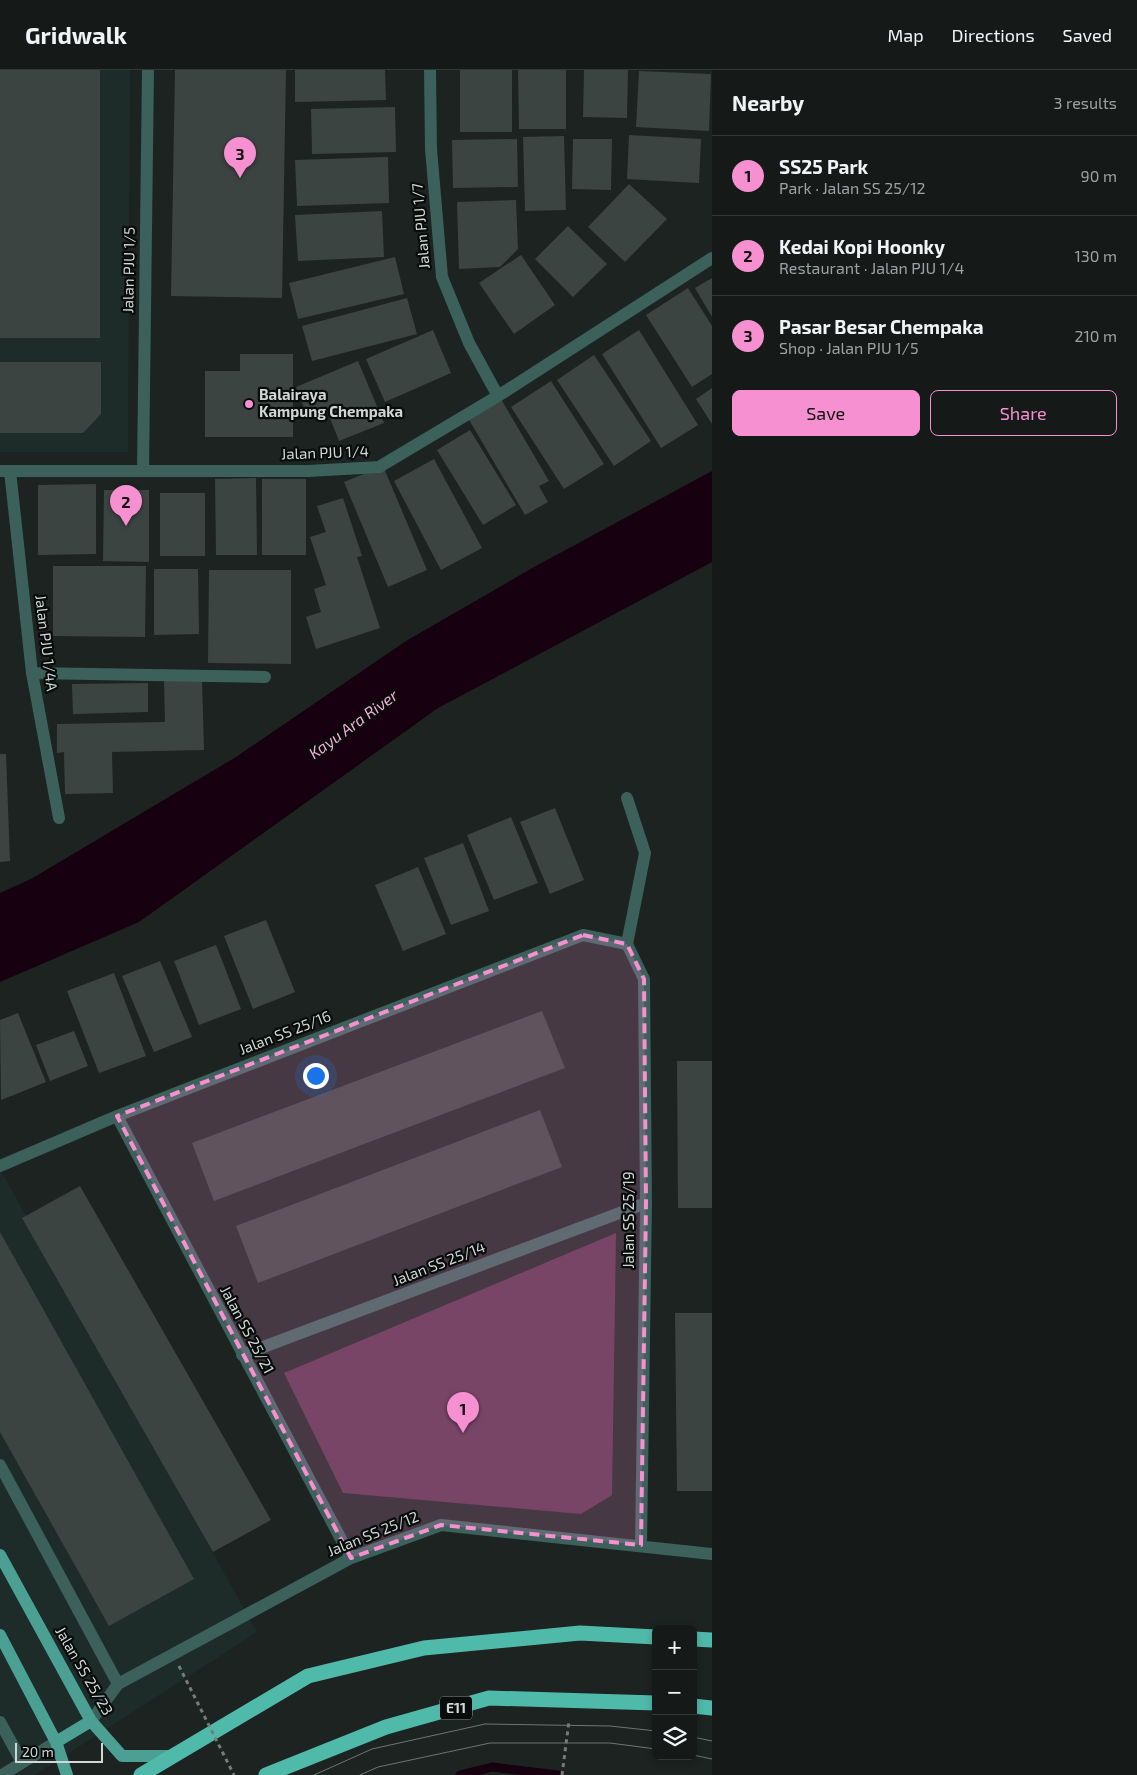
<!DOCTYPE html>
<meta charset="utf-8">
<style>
:root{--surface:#151a19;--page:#222726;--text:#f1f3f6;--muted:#9da1a2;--line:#343838;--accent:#f690d0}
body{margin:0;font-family:"Exo 2",sans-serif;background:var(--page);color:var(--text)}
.controls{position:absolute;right:15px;bottom:15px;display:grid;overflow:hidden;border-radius:8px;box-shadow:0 2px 8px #0003}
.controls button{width:45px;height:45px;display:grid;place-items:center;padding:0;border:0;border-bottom:1px solid var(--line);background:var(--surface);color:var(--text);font:25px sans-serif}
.scale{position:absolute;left:15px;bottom:12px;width:88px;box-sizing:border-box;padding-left:5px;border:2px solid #d2d7d6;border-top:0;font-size:14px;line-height:18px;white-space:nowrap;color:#d2d7d6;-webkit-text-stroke:4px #080c0b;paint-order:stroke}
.you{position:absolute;left:315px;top:1005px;width:18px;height:18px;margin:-12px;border:4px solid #fff;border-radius:50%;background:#1a73e8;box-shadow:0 0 0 8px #1a73e833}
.badge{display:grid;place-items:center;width:32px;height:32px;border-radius:50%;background:var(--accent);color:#111;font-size:16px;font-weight:700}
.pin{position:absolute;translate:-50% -41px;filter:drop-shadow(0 1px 2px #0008)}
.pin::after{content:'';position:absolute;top:26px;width:18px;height:15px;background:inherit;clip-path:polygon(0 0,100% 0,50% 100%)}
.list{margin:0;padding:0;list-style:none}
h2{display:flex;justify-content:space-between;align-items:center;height:65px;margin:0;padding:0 20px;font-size:21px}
h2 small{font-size:16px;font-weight:400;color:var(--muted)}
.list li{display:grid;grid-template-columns:32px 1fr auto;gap:15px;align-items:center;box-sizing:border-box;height:80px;padding:0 20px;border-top:1px solid var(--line)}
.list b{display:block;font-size:19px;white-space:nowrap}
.list p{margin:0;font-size:16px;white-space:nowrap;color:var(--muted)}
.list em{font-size:16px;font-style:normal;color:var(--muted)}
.actions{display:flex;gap:10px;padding:15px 20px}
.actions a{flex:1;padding:11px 0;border:1px solid var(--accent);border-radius:8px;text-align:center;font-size:18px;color:var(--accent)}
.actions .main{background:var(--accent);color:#111}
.icon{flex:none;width:28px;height:28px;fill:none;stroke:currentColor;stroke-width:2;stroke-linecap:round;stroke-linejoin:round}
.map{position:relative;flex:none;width:712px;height:1705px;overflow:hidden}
header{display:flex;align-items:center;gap:30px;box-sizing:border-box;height:70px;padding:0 25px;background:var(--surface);border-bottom:1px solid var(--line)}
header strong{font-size:24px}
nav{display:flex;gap:28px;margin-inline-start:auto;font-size:18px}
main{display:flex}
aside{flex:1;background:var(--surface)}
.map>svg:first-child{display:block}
.built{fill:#1d2c29}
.green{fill:#5a324b}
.water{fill:#17000f}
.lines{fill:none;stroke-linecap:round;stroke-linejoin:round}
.stream{stroke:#17000f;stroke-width:9}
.building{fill:#3c4442}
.path{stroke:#767c7b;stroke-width:3;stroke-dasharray:4 4;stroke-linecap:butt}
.minor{stroke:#3b615a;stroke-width:12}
.major{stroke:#4ba093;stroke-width:12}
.highway{stroke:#50baaa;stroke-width:15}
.tram{stroke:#6f7574;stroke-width:1}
.path-bridge{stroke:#767c7b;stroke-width:3;stroke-dasharray:4 4;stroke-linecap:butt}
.marked{fill:#f690d0;fill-opacity:0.2;stroke:#f690d0;stroke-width:4;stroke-dasharray:10 6;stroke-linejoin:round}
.poi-dot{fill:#f690d0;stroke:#080c0b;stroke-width:2}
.labels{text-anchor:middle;stroke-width:4.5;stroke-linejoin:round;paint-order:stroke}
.shield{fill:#080c0b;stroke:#959a99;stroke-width:1}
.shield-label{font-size:14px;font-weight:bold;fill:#d2d7d6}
.street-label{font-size:15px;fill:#d2d7d6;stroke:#080c0b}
.poi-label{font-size:15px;font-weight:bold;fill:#d2d7d6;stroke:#080c0b;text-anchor:start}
.water-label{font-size:16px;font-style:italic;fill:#f6abd8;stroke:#080c0b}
</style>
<header>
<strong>Gridwalk</strong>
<nav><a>Map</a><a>Directions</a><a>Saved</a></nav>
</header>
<main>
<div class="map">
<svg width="712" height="1705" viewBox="0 0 712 1705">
<rect width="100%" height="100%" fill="#1c2321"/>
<path class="built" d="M0 0H130L128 382H0Z
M0 1099 257 1562 35 1705H0Z"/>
<path class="green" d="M616 1163 612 1425 581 1444 343 1423 284 1303Z"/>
<path class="water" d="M712 401V492L438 638 139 852 0 912V823L31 809 236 687 406 571 534 497Z"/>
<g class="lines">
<path class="stream" d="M460 1705 492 1697 558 1705"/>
</g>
<path class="building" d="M0 0H100V268H0Z
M175 0H286L282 228 171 226Z
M295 0H385L386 30 295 32Z
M460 0H512V62H460Z
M518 0H566V59H519Z
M584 0H628L627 48 583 47Z
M639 1 711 4 709 61 636 57Z
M395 37 396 82 312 84 311 39Z
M629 65 701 69 699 113 627 109Z
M564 66 566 140 525 141 523 67Z
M517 69 518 117 453 118 452 70Z
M573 69H612L611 120 572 119Z
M388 87 389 133 297 136 295 90Z
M629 114 667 149 625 192 588 157Z
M516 130 518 179 500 197 459 199 457 132Z
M382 141 384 187 298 191 295 145Z
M568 156 607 194 573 227 535 189Z
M521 185 555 235 514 264 479 213Z
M395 187 404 224 298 249 289 213Z
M712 208V247L695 218Z
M688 218 712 256V304L692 317 646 245Z
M407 228 417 264 312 291 302 256Z
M433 260 451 303 385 332 366 289Z
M639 260 698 355 661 378 602 284Z
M240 284H293V367H205V301H240Z
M594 285 651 371 614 396 557 310Z
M358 291 384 353 339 371 326 338 307 346 296 317Z
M0 292H101V344L83 363H0Z
M551 311 604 394 564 419 511 337Z
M712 318V354L696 329Z
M501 329 549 411 539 416 548 432 525 445 468 348Z
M470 360 516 435 483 455 437 380Z
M434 389 482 478 441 500 394 411Z
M383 396 427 500 388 517 344 412Z
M256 408 257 485H216L215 409Z
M262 409H306V485H262Z
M96 414V484L38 485V415Z
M104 420H149V492L103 491Z
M160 423H205V486H160Z
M343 428 362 486 357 487 380 558 316 579 306 547 321 542 314 519 326 515 310 467 326 462 317 436Z
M53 496H146L145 567 53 566Z
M154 499H198L199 564 154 565Z
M209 500H291V594L208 593Z
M164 609H202L204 680 112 682 113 723 65 724 64 682 57 683V654L165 652Z
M148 613V642L73 644 72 614Z
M0 684H6L10 791 0 792Z
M555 738 584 810 550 824 520 752Z
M511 747 538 813 494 830 467 765Z
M463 773 489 841 451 855 424 788Z
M418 797 446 864 403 881 375 815Z
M266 850 295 922 253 939 224 866Z
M216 875 241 939 199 955 174 891Z
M160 891 192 967 154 982 122 906Z
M114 903 146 986 99 1003 67 921Z
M542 941 565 998 214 1131 192 1073Z
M18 943 46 1012 1 1030 0 950Z
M74 961 88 996 50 1011 36 975Z
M677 991H712V1138H678Z
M540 1040 562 1097 258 1213 236 1156Z
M80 1116 271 1450 213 1482 22 1148Z
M0 1162 194 1509 109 1556 0 1362Z
M675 1243H712V1421H677Z"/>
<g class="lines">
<path class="path" d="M562 1705 569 1651"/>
<path class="minor" d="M430 0 431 79 442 207 469 273 498 326
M0 401H308L379 397 498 326 712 188
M10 401 32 603 59 748
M143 401 148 0
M32 603 265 607
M627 728 645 783 627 874
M117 1046 351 1488
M0 1096 117 1046 583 865 627 874 644 909 646 1133 641 1475
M242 1285 646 1133
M0 1395 118 1614
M91 1651 118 1614 351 1488 441 1455 712 1484
M0 1652 22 1692
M2 1705 56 1672"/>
<path class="major" d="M0 1485 91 1651 122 1686H171
M0 1565 56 1672 67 1705
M56 1672 91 1651"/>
<path class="highway" d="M693 1569 712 1570
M693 1636 712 1638
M141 1705 308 1606 424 1578 580 1563 656 1567
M266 1705 386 1657 489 1628 656 1633"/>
<path class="tram" d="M693 1667 712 1671
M693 1685 712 1689
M314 1705 372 1679 485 1654 610 1656 656 1661
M360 1705 378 1697 490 1673H610L656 1679"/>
<path class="path-bridge" d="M179 1596 234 1705"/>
</g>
<path class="marked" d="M583 865 627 874 644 909 646 1133 641 1475 441 1455 351 1488 117 1046Z"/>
<circle class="poi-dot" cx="249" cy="334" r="5"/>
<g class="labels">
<rect class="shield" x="440" y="1626.5" width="32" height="23" rx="4"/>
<g class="shield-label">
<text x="456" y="1643">E11</text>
</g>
<g class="street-label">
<text transform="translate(421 156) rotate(-95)" y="5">Jalan PJU 1/7</text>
<text transform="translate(129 200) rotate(-89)" y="5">Jalan PJU 1/5</text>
<text transform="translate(325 383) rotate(-2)" y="5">Jalan PJU 1/4</text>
<text transform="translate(46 573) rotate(83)" y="5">Jalan PJU 1/4A</text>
<text transform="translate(285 963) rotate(-21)" y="5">Jalan SS 25/16</text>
<text transform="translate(629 1150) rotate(-90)" y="5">Jalan SS 25/19</text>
<text transform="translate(439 1194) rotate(-21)" y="5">Jalan SS 25/14</text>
<text transform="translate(247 1260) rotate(62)" y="5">Jalan SS 25/21</text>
<text transform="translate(373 1464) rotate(-22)" y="5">Jalan SS 25/12</text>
<text transform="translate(84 1601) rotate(60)" y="5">Jalan SS 25/23</text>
</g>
<g class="poi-label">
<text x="259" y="330">Balairaya<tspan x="259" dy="17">Kampung Chempaka</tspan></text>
</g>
<g class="water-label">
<text transform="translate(353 654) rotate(-36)" y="6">Kayu Ara River</text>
</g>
</g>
</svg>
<div class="controls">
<button>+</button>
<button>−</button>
<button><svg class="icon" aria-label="layers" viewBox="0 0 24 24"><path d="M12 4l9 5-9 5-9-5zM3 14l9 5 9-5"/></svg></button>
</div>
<div class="scale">20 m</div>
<div class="you"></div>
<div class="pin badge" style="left:463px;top:1363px">1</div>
<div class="pin badge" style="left:126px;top:456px">2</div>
<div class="pin badge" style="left:240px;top:108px">3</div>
</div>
<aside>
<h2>Nearby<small>3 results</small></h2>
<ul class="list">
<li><span class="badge">1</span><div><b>SS25 Park</b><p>Park · Jalan SS 25/12</p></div><em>90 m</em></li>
<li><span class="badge">2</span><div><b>Kedai Kopi Hoonky</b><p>Restaurant · Jalan PJU 1/4</p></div><em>130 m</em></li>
<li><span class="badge">3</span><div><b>Pasar Besar Chempaka</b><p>Shop · Jalan PJU 1/5</p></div><em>210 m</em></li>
</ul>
<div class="actions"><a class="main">Save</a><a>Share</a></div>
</aside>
</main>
